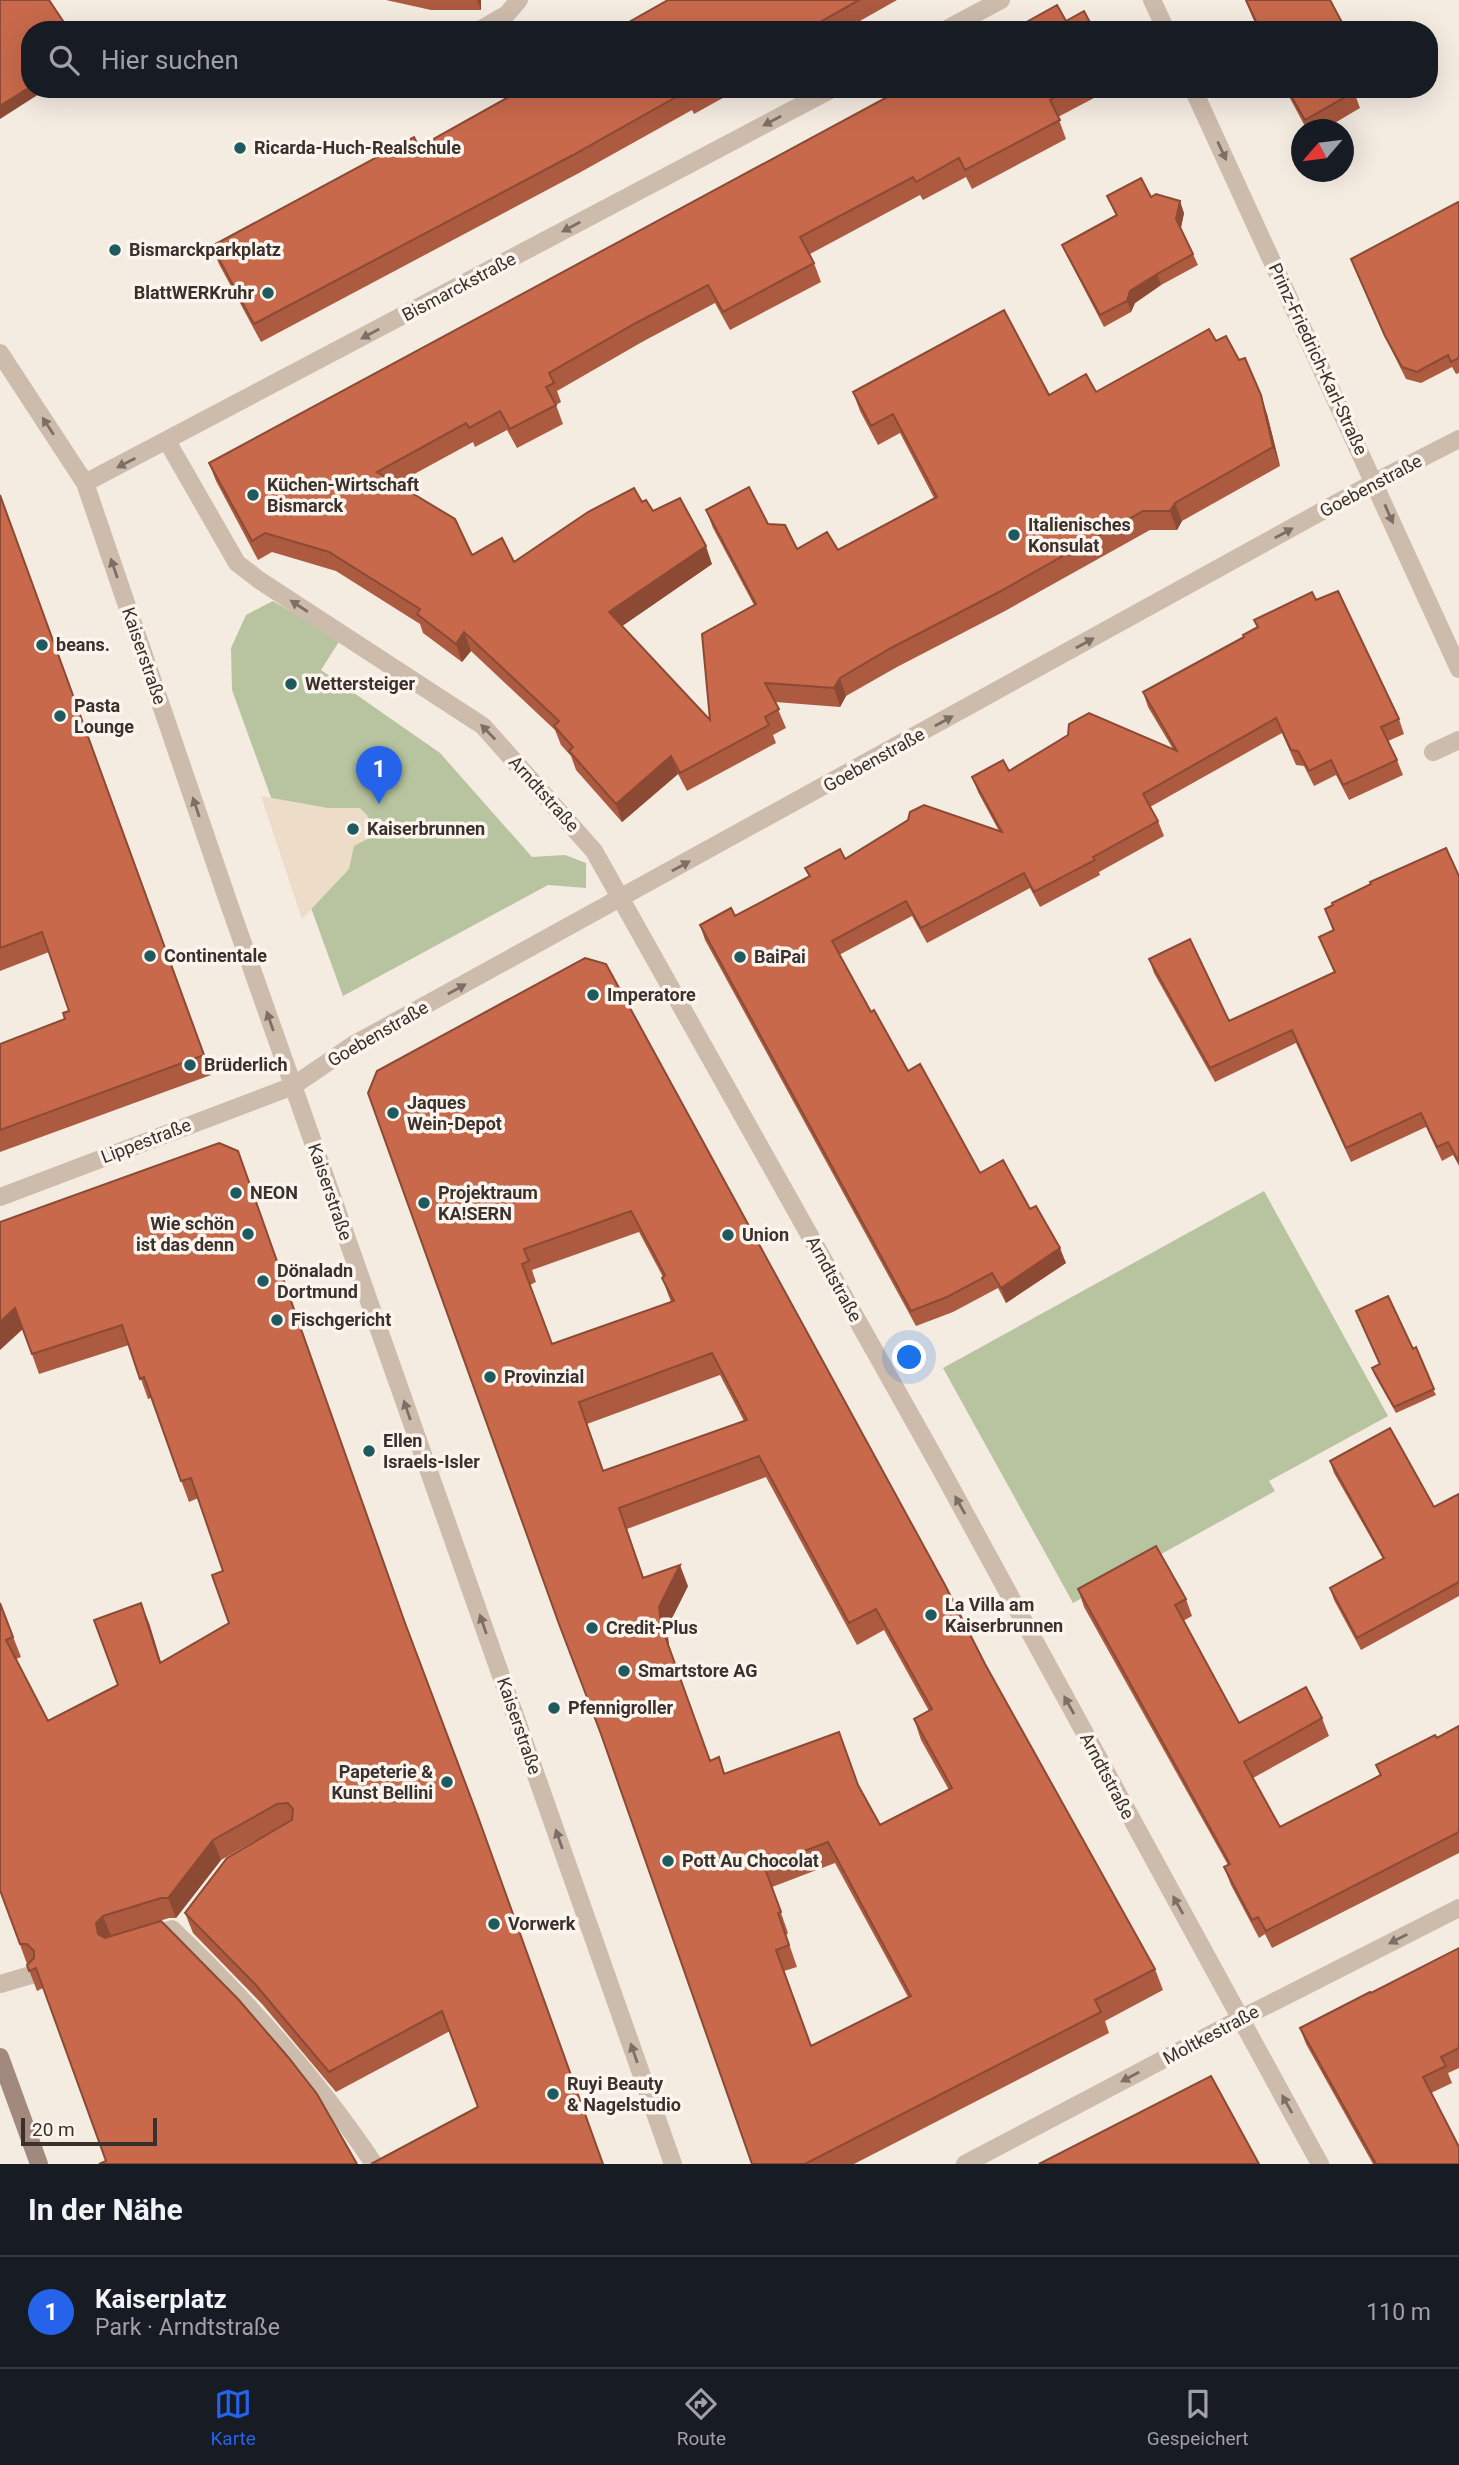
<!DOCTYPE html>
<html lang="de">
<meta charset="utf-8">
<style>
:root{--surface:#171b24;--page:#20242c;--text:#f1f3f6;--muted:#9ea1a6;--line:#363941;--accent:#2563eb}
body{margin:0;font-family:Roboto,sans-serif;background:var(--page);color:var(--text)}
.compass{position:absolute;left:1291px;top:119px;width:63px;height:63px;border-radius:50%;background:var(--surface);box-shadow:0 7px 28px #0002;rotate:242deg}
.scale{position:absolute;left:21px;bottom:18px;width:136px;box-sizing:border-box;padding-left:7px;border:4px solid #3b302b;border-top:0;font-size:19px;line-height:24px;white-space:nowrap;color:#3b302b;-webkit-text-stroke:5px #fbf5ee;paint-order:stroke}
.you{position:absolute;left:910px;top:1358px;width:24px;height:24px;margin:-18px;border:5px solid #fff;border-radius:50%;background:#1a73e8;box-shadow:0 0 0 10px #1a73e833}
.badge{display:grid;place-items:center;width:46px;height:46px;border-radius:50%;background:var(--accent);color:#fff;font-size:23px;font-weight:700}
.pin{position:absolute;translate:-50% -58px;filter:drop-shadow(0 2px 4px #0008)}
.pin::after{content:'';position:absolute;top:37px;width:24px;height:21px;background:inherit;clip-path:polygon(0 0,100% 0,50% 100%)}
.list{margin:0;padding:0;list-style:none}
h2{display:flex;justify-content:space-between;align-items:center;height:91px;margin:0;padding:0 28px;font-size:30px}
h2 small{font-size:23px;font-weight:400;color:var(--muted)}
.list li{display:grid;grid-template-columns:46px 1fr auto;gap:21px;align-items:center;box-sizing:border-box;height:112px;padding:0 28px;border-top:2px solid var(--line)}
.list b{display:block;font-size:26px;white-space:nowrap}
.list p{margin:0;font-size:23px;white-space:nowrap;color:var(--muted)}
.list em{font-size:23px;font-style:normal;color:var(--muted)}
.icon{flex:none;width:38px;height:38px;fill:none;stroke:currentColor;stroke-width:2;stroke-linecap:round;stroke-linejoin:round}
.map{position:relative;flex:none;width:1459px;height:2164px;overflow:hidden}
.search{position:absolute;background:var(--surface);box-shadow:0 7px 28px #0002;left:21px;right:21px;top:21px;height:77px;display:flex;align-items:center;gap:18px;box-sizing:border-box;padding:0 24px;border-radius:28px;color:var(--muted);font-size:26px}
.sheet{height:203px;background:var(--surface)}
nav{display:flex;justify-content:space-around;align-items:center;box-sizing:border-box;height:98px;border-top:2px solid var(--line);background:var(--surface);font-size:19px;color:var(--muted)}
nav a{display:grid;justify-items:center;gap:4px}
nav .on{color:var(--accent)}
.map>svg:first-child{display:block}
.green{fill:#b8c4a0}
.plaza{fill:#ecdcc8}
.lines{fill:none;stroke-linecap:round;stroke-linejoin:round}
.service{stroke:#cdbbac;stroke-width:18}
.minor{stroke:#cdbbac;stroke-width:18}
.secondary{stroke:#a18a7d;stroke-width:18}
.wall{fill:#ac5a40;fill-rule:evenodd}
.shaded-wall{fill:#8c4a34}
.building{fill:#c8694b;stroke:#8c4a34;stroke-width:2;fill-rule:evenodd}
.oneway{fill:#7d6f65}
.poi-dot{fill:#1f5a5e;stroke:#fbf5ee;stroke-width:2.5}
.labels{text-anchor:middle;stroke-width:7;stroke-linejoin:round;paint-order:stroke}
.poi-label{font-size:18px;font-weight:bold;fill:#3b302b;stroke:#fbf5ee;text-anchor:start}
.street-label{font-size:18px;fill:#3b302b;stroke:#fbf5ee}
</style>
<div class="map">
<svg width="1459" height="2164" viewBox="0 0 1459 2164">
<rect width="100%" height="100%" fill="#f4ebe1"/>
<path class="green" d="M273 601 340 640 321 670 440 753 532 857 565 855 586 863V888L548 885 343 996 232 690 231 648 246 615Z
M1264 1191 1388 1416 1269 1481 1275 1491 1073 1603 943 1368Z"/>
<path class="plaza" d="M261 796 328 808H360L367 815 375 835 354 846 349 869 302 919Z"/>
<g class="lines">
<path class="service" d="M480 30 507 14 519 0
M1433 752 1459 740
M148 1937 172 1929C247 2001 316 2077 374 2164
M0 1984 31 1975"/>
<path class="minor" d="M1152 0 1166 30
M945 30 1001 0
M1193 89 1459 669
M0 353 85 483 229 904 673 2164
M167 441 237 563 259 580 483 726 594 851 938 1464 1320 2164
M85 483 832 89
M0 1197 293 1086 353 1045 1375 482 1459 439
M965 2164 1240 2019 1459 1908"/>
<path class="secondary" d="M0 2057 39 2164"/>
</g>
<path class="wall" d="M386 0H481V10H431Z
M668 0H897L844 30H615Z
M1245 0H1330L1346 30H1258Z
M523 89H739L694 114 692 110 579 173 261 342 219 264 212 246 419 147Z
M902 89H1111L1058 117 1066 139 972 189 966 177 923 200 920 195 810 254 814 263 821 282 730 330 715 303 642 342 557 391 561 402 556 405 563 424 517 448 507 430 475 447 473 442 396 484 472 555 514 562 642 502 712 564 622 626 710 720 754 605 713 528 706 510 768 524 797 549 838 550 934 498 900 433 878 445 860 411 853 392 1049 395 1096 392 1216 341 1267 414 1280 466 1182 521 1177 530H1150L1005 611 897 667 846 696 840 707 775 702 786 728 773 735 776 743 687 791 678 774 622 822 576 770 571 756 561 745 555 730 471 651 462 662 423 633 420 624 336 571 272 552 258 560 216 481 209 463Z
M1285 89H1353L1360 108 1323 130H1307Z
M1107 196 1151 197 1184 213 1181 228 1193 254 1198 265 1161 285 1135 303 1131 312 1104 327 1067 256 1062 245 1116 216Z
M1459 204V373L1456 374 1452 367 1421 383 1406 379 1390 347 1351 259Z
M0 495 211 1075 0 1152V1044L65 1019 69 1011 49 952 0 971Z
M1316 600 1399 719 1404 734 1388 741 1397 760 1403 775 1349 800 1336 775 1314 786 1304 766 1296 765 1282 733 1150 807 1158 821 1164 836 1099 872 1100 875 1040 907 1030 888 927 943 912 916 839 955 871 1012 908 1071 980 1173 1030 1209 1066 1263 1006 1303 998 1288 953 1312 916 1326 705 940 700 925 735 916 809 877 805 868 845 859 999 831 978 792 972 777 1009 771 1173 749 1148 707 1143 692 1244 637 1257 628 1254 620Z
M1459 876V1166L1453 1155 1442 1161 1426 1127 1351 1162 1296 1043 1215 1082 1154 973 1149 959 1229 1021 1334 972 1319 937 1333 931 1325 909Z
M585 958 985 1664 1155 1969 1163 1990 1105 2021 1109 2033 854 2164H752L605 1747 368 1093ZM639 1232 663 1277 662 1278 671 1302 552 1344 530 1285 536 1282 532 1270ZM720 1375 744 1421 603 1471 587 1424ZM766 1477 857 1645 884 1630 929 1711 914 1719 921 1740 949 1790 880 1825 858 1785 725 1774 719 1757 710 1761 669 1646 667 1628 688 1586 644 1578 627 1529ZM835 1863 908 1997 811 2046 784 1971 797 1967 786 1935 788 1933 772 1887Z
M219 1143 478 2107 450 2031 336 2092 262 2004 193 1933 185 1913 285 1824 221 1860 176 1918H169L117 1934 106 2161 43 1988 37 1991 27 1965 28 1964H27L0 1890V1603L21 1657 16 1659 48 1721 118 1685 149 1623 161 1662 229 1623 223 1571 198 1498 189 1502 151 1398 148 1399 129 1345 39 1374 23 1329Z
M1356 1311 1413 1349 1436 1395 1396 1413 1374 1374 1372 1368 1380 1364Z
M1330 1461 1434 1507 1459 1494V1596L1361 1650 1334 1600 1330 1588 1383 1559 1334 1473Z
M1078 1589 1186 1599 1192 1616 1183 1621 1239 1723 1322 1718 1329 1736 1253 1778 1280 1827 1380 1775 1376 1765 1437 1738 1459 1726V1853L1272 1948 1265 1934 1259 1938 1231 1885 1224 1867 1228 1865 1084 1607Z
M1459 1948V2068L1448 2073 1452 2083 1431 2093 1459 2164H1373L1306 2044 1300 2028 1371 1993Z"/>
<path class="shaded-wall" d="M477 0H481V10Z
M30 87V89H47L0 119V106Z
M1180 201 1184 213 1180 231 1176 219Z
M1157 274 1161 285 1135 303 1131 312 1127 301 1130 291Z
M1261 395 1267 414 1280 466 1273 447Z
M1175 503 1182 521 1177 530 1170 511Z
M706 546 712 564 615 631 609 612Z
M464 632 471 651 462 662 456 644Z
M840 678 846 696 840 707 834 688Z
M671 756 678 774 622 822 616 804Z
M1060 1248 1066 1263 1006 1303 1001 1288Z
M15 1308 23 1329 0 1350V1322Z
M680 1565 688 1586 667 1628 669 1646 661 1625 659 1607Z
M141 1603 149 1623 167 1683 160 1663Z
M213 1840 221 1860 176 1918 168 1898Z
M103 1916 111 1936 103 1944 98 1934 96 1923Z"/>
<path class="building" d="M0 0H49L69 30H30V87L0 106Z
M668 0H859L806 30H615Z
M1246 0H1330L1346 30H1260Z
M1057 5 1066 21 1084 11 1094 30H1012Z
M523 89H701L688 97 685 92 573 155 254 324 212 246 414 137 419 147Z
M902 89H1070L1050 100 1060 120 965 170 959 158 916 182 913 177 800 237 814 263 723 312 708 285 636 323 549 373 554 383 546 387 556 405 510 429 500 411 469 428 466 423 377 472 455 519 472 555 502 538 514 562 588 512 634 488 642 502 646 500 653 511 680 498 706 546 609 612 710 720 702 634 756 604 706 510 749 487 768 524 785 525 797 549 827 532 838 550 937 497 893 414 871 426 853 392 1004 310 1049 395 1086 374 1096 392 1209 329 1216 341 1226 336 1239 360 1245 358 1261 395 1273 447 1175 503 1170 511H1143L999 592 891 648 840 678 834 688 765 683 779 709 765 717 769 725 680 773 671 756 616 804 569 751 573 747 554 726 559 721 464 632 456 644 417 614 420 609 329 552 265 533 252 541 209 463Z
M1287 89H1353L1354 92 1305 120Z
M1141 178 1151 197 1156 194 1180 201 1176 219 1193 254 1157 274 1130 291 1127 301 1100 315 1062 245 1117 215 1107 196Z
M1458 202 1459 204V358L1451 362 1448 355 1417 372 1402 367 1385 336 1351 259Z
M0 495 204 1055 0 1130V1044L65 1019 63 1013 69 1011 42 932 0 948Z
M1338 591 1399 719 1381 727 1397 760 1343 785 1331 760 1309 771 1298 751 1291 750 1276 718 1143 794 1158 821 1093 857 1095 860 1034 892 1024 873 921 928 906 901 832 941 871 1012 874 1010 908 1071 920 1064 980 1173 1003 1160 1030 1209 1036 1206 1060 1248 1001 1288 992 1273 947 1297 911 1311 700 925 731 908 735 916 810 876 805 868 840 849 845 859 908 820 910 812 924 805 1002 832 972 777 1003 760 1009 771 1068 735 1069 724 1089 713 1177 751 1143 692 1244 637 1243 635 1258 627 1254 620 1312 592 1316 600Z
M1446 848 1459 876V1162L1448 1142 1437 1147 1421 1113 1346 1148 1292 1030 1210 1068 1149 959 1190 939 1229 1021 1335 972 1319 937 1334 930 1325 909 1333 905 1332 903 1371 884 1370 882Z
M585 958 606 964 945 1585 985 1664 1155 1969 1095 2000 1101 2012 805 2164H752L601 1734 559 1624 368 1093 377 1071ZM631 1211 665 1275 662 1278 674 1301 552 1344 522 1264 529 1261 524 1249ZM712 1353 747 1420 603 1471 579 1402ZM759 1456 849 1623 876 1609 932 1709 914 1719 952 1788 880 1825 858 1785 839 1732 724 1774 719 1757 710 1761 661 1625 659 1607 680 1565 643 1578 619 1508ZM828 1842 911 1996 811 2046 776 1950 789 1945 778 1913 781 1912 764 1866Z
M219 1143 238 1151 405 1623 477 1814 603 2164H371L478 2107 442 2011 329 2072 255 1984 185 1913 227 1858 292 1820 293 1809 288 1803 277 1804 213 1840 168 1898H161L103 1916 96 1923 98 1934 105 1938 161 1921 238 1999 288 2057 317 2094 357 2164H99L106 2161 36 1968 29 1971 27 1965 34 1958V1951L27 1944H20L0 1890V1603L13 1637 6 1640 48 1721 118 1685 94 1620 141 1603 160 1663 229 1623 212 1575 223 1571 191 1478 181 1481 144 1377 140 1379 122 1325 32 1354 15 1308 0 1322V1222Z
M1388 1296 1413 1349 1416 1347 1434 1389 1394 1407 1372 1368 1380 1364 1356 1311Z
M1390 1428 1434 1507 1459 1494V1582L1357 1638 1330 1588 1384 1558 1330 1461Z
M1156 1546 1186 1599 1175 1605 1239 1723 1306 1687 1322 1718 1244 1762 1280 1827 1381 1775 1376 1765 1435 1735 1437 1738 1459 1726V1832L1266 1931 1258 1917 1252 1920 1224 1867 1230 1864 1078 1589Z
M1459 1948V2048L1441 2057 1446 2066 1423 2077 1459 2147V2164H1376L1300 2028 1370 1992 1371 1993Z
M1211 2076 1259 2164H1039Z"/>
<defs><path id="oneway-solid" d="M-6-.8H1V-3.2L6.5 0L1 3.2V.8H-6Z" transform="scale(1.75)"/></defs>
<g class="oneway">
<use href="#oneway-solid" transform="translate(772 121) rotate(152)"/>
<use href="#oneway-solid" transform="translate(1222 151) rotate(65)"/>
<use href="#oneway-solid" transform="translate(571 227) rotate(152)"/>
<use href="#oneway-solid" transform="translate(370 334) rotate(152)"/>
<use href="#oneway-solid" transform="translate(48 426) rotate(-123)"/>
<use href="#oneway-solid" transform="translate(126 463) rotate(153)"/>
<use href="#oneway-solid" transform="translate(1389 514) rotate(66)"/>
<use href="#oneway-solid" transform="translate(1284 533) rotate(-29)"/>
<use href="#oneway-solid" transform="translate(114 568) rotate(-109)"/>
<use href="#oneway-solid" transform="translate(299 606) rotate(-147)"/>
<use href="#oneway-solid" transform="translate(1085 643) rotate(-29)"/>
<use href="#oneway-solid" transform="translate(944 721) rotate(-29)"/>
<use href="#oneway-solid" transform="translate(488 732) rotate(-134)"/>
<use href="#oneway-solid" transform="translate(196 807) rotate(-109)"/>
<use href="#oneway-solid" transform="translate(681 866) rotate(-29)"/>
<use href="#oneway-solid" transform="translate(457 989) rotate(-29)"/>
<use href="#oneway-solid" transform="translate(270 1021) rotate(-109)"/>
<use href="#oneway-solid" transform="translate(407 1410) rotate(-109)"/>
<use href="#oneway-solid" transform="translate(960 1505) rotate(-119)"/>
<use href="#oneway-solid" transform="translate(483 1624) rotate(-109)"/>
<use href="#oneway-solid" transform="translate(1069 1705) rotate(-119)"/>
<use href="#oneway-solid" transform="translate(559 1839) rotate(-109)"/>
<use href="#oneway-solid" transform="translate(1178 1905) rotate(-119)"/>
<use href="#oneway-solid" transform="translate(1398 1939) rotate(153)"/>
<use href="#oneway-solid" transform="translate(634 2053) rotate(-109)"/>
<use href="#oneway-solid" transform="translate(1130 2077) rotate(152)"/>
<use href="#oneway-solid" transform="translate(1287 2104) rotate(-119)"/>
</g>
<g class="poi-dot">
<circle cx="240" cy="148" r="7"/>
<circle cx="115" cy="250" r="7"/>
<circle cx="268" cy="293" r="7"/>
<circle cx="253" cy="495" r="7"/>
<circle cx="1014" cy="535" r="7"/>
<circle cx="42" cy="645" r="7"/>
<circle cx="291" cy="684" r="7"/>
<circle cx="60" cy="716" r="7"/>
<circle cx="353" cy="829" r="7"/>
<circle cx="150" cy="956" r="7"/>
<circle cx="740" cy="957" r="7"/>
<circle cx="593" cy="995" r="7"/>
<circle cx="190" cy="1065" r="7"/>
<circle cx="393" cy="1113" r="7"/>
<circle cx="236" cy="1193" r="7"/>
<circle cx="424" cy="1203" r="7"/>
<circle cx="248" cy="1234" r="7"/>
<circle cx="728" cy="1235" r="7"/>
<circle cx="263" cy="1281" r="7"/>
<circle cx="277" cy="1320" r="7"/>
<circle cx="490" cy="1377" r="7"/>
<circle cx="369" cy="1451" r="7"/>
<circle cx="931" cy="1615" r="7"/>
<circle cx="592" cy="1628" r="7"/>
<circle cx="624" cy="1671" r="7"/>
<circle cx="554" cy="1708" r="7"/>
<circle cx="447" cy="1782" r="7"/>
<circle cx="668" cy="1861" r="7"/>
<circle cx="494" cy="1924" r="7"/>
<circle cx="553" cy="2094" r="7"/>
</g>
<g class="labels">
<g class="poi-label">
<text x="254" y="154">Ricarda-Huch-Realschule</text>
<text x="129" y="256">Bismarckparkplatz</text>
<text x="254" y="299" text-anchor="end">BlattWERKruhr</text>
<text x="267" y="491">Küchen-Wirtschaft<tspan x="267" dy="21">Bismarck</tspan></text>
<text x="1028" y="531">Italienisches<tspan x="1028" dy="21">Konsulat</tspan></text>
<text x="56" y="651">beans.</text>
<text x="305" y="690">Wettersteiger</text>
<text x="74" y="712">Pasta<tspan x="74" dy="21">Lounge</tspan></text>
<text x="367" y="835">Kaiserbrunnen</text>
<text x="164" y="962">Continentale</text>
<text x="754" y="963">BaiPai</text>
<text x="607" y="1001">Imperatore</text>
<text x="204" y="1071">Brüderlich</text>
<text x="407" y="1109">Jaques<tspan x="407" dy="21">Wein-Depot</tspan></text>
<text x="250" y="1199">NEON</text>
<text x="438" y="1199">Projektraum<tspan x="438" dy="21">KA!SERN</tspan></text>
<text x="234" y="1230" text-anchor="end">Wie schön<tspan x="234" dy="21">ist das denn</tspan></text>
<text x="742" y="1241">Union</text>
<text x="277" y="1277">Dönaladn<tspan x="277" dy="21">Dortmund</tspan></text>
<text x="291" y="1326">Fischgericht</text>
<text x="504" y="1383">Provinzial</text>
<text x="383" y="1447">Ellen<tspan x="383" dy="21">Israels-Isler</tspan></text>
<text x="945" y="1611">La Villa am<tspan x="945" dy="21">Kaiserbrunnen</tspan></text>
<text x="606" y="1634">Credit-Plus</text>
<text x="638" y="1677">Smartstore AG</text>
<text x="568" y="1714">Pfennigroller</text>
<text x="433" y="1778" text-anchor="end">Papeterie &amp;<tspan x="433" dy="21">Kunst Bellini</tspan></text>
<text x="682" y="1867">Pott Au Chocolat</text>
<text x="508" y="1930">Vorwerk</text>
<text x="567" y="2090">Ruyi Beauty<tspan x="567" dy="21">&amp; Nagelstudio</tspan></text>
</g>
<g class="street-label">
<text transform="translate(459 287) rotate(-28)" y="6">Bismarckstraße</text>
<text transform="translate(1318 359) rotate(65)" y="6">Prinz-Friedrich-Karl-Straße</text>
<text transform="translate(1371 486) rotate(-28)" y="6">Goebenstraße</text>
<text transform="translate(144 656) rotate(71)" y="6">Kaiserstraße</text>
<text transform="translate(874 760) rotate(-29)" y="6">Goebenstraße</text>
<text transform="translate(544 794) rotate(48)" y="6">Arndtstraße</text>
<text transform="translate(378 1034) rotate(-30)" y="6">Goebenstraße</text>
<text transform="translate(146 1141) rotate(-21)" y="6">Lippestraße</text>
<text transform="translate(330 1192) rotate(71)" y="6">Kaiserstraße</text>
<text transform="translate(834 1279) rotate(61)" y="6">Arndtstraße</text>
<text transform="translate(519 1726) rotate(71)" y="6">Kaiserstraße</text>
<text transform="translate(1107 1776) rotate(62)" y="6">Arndtstraße</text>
<text transform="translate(1211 2035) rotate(-28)" y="6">Moltkestraße</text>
</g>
</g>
</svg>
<svg class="compass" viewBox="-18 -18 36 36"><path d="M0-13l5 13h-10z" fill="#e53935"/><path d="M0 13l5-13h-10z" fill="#9ea1a6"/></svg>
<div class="scale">20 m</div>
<div class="you"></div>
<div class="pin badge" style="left:379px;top:804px">1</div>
<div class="search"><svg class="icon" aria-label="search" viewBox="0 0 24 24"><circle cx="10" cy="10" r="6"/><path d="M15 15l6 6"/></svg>Hier suchen</div>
</div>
<section class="sheet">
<h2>In der Nähe<small></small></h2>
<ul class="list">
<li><span class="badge">1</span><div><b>Kaiserplatz</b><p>Park · Arndtstraße</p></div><em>110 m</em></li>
</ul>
</section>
<nav>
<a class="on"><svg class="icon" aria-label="map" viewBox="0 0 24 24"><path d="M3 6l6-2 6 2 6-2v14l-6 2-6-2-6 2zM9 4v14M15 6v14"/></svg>Karte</a>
<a><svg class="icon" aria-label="directions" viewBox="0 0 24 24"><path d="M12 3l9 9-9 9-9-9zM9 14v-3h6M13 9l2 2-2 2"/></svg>Route</a>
<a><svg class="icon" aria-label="saved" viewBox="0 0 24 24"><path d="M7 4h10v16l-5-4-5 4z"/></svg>Gespeichert</a>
</nav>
